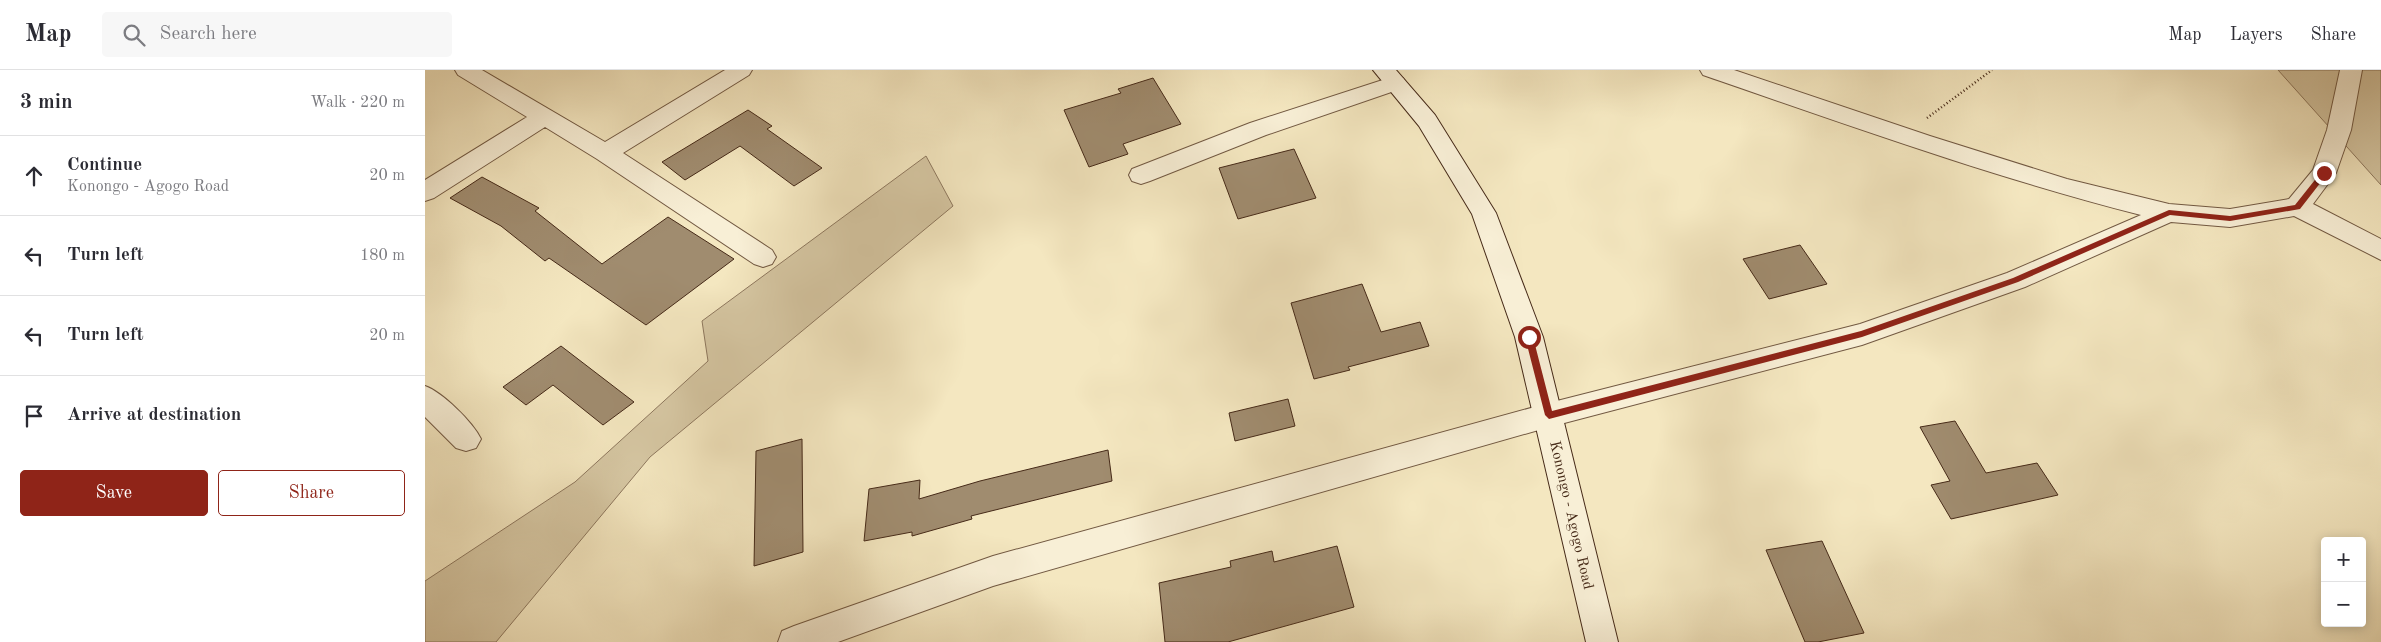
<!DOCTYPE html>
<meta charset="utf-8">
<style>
:root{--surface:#fff;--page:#f7f7f7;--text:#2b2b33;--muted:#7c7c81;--line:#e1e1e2;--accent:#8f2418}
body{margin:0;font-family:"Old Standard TT",serif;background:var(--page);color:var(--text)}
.controls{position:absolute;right:15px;bottom:15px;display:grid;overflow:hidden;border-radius:5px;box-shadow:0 2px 12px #0003}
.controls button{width:45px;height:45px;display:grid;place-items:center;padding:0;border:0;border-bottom:1px solid var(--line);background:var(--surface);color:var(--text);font:25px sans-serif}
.stop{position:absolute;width:15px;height:15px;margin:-11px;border:4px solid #8f2418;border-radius:50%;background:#fff}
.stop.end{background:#8f2418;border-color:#fff;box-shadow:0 1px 5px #0008}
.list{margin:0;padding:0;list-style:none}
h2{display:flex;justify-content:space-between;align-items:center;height:65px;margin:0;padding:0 20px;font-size:21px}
h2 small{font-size:16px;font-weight:400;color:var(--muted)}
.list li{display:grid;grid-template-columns:32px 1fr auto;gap:15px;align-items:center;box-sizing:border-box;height:80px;padding:0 20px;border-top:1px solid var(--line)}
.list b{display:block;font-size:19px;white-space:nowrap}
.list p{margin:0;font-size:16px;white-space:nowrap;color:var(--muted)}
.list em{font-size:16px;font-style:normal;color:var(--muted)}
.actions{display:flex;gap:10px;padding:15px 20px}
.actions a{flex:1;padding:11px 0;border:1px solid var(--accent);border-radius:5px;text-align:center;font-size:18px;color:var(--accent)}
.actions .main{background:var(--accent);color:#fff}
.icon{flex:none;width:28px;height:28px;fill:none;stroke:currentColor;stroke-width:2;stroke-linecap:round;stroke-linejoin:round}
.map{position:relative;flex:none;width:1956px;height:572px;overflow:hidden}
header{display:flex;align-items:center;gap:30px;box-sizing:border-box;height:70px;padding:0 25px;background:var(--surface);border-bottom:1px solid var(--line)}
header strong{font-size:24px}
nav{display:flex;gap:28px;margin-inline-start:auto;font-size:18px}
.search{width:350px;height:45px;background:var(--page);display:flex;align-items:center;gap:12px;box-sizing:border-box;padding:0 18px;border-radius:5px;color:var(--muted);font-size:19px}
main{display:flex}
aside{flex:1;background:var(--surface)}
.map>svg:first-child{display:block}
.green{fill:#d6c7a3;stroke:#8e785e}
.building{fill:#a08c6f;stroke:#462a18}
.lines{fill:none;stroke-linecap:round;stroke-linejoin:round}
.minor-casing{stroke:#725942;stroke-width:2}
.secondary-casing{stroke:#462a18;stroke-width:2}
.path{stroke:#462a18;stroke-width:2.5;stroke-dasharray:1 2.5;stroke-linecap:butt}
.minor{fill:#f8efd6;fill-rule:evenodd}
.secondary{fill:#f8efd6;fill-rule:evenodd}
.route{fill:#8f2418}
.labels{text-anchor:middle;stroke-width:4.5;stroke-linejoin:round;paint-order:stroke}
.street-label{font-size:15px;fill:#462a18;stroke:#f8efd6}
</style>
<header>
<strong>Map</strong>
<div class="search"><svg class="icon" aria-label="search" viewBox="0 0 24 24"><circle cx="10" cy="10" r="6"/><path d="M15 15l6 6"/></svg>Search here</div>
<nav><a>Map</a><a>Layers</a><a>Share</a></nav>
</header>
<main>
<aside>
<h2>3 min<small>Walk · 220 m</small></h2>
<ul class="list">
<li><svg class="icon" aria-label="ahead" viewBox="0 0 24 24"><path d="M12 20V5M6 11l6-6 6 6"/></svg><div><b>Continue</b><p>Konongo - Agogo Road</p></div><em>20 m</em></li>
<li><svg class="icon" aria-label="left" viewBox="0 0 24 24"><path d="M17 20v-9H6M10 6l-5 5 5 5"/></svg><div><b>Turn left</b></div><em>180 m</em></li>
<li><svg class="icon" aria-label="left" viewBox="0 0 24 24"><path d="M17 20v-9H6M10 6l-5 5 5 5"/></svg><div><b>Turn left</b></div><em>20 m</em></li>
<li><svg class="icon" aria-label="arrive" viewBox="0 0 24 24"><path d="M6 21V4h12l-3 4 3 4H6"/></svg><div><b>Arrive at destination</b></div></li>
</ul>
<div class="actions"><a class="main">Save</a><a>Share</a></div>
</aside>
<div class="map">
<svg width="1956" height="572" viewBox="0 0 1956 572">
<rect width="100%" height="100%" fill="#f4e7c0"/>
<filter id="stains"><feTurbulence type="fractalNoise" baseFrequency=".004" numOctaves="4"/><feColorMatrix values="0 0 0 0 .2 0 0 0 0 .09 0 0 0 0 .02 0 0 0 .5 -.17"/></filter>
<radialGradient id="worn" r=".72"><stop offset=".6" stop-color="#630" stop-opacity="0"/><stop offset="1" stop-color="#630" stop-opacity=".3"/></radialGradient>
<path class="green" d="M1853 0H1956V115Z
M501 86 528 136 225 387 71 572H0V511L150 412 283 291 277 251Z"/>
<path class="building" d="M728 8 756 54 698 74 703 84 664 97 639 40 696 23 693 19Z
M323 40 347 56 342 59 397 98 369 116 315 76 260 110 237 92Z
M869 79 891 128 813 149 794 98Z
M57 107 114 138 110 141 177 194 243 147 309 189 221 255 124 188 120 191 76 156 25 128Z
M1375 175 1402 214 1344 229 1318 189Z
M937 214 956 262 995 252 1004 276 923 297 925 300 889 309 866 233Z
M136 276 209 332 178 355 128 315 101 335 78 317Z
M863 329 870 356 810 371 804 343Z
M1530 351 1561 403 1612 393 1633 425 1526 449 1506 415 1525 411 1495 357Z
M377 369 378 482 329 496 331 381Z
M683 380 687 411 546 446 547 449 487 466V462L439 471 444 419 495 410 494 429 555 411Z
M1397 471 1439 563 1393 572H1380L1341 480Z
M912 476 929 537 803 572H740L734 513 806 497 805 491 847 481 849 492Z"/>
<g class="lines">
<defs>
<path id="minor" d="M30 0H57L180 72 300 0H327L324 5 198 83 347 180 351 187 347 194 338 197 329 194 172 89 120 57 9 128 0 131V110L102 47 33 5Z
M1275 0H1309L1505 66 1642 109 1744 134 1805 139 1864 129 1888 100 1902 60 1915 0H1937L1926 60 1911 103 1888 134 1956 169V190L1869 146 1805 157 1746 152 1600 217 1437 275 1124 357 568 516 413 572H353L357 561 369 556 568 486 1124 333 1435 254 1582 203 1716 145C1567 107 1423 55 1278 5Z
M970 6 978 8 981 13 978 18 841 65 725 111 716 114 707 111 704 105 707 99 825 53Z
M0 316C17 322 48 352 56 369L51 378 41 381 31 378 0 347Z"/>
<path id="secondary" d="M948 0H971L1010 45 1071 143 1118 267 1193 572H1161L1090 267 1047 144 994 56Z"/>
</defs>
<use href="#minor" class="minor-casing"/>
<use href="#secondary" class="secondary-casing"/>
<path class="path" d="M1502 48 1567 0"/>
<use href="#minor" class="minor"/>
<use href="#secondary" class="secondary"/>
</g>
<path class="route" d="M1897 101 1903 103 1875 139 1805 151 1745 145 1593 212 1437 267 1124 349 1120 345 1100 267 1104 264 1108 267 1127 341 1436 261 1588 208 1744 140 1805 146 1870 135Z"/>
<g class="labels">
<g class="street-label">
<text transform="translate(1147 445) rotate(77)" y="5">Konongo - Agogo Road</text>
</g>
</g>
<rect width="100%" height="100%" filter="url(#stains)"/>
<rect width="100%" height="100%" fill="url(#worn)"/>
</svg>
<div class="controls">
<button>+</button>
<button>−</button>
</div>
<div class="stop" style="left:1104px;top:267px"></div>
<div class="stop end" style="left:1899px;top:103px"></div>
</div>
</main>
